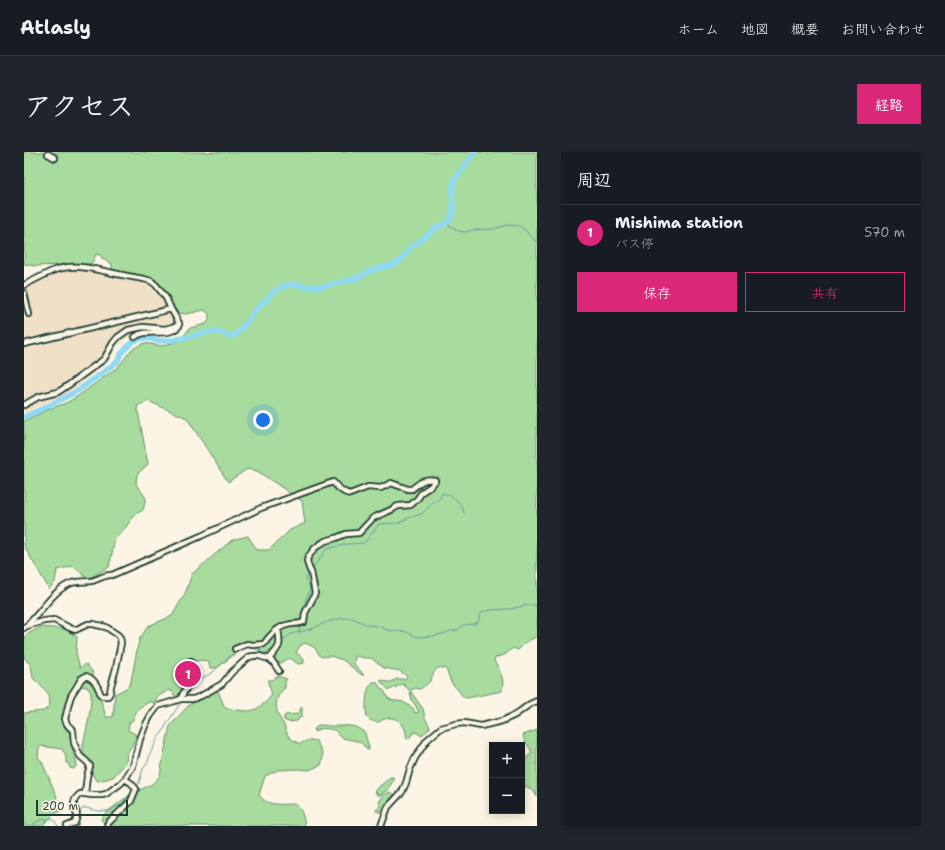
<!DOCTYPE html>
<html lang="ja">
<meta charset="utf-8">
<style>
:root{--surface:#171b24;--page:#20242c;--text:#f1f3f6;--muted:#9ea1a6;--line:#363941;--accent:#db2777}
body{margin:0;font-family:"Shantell Sans","Klee One",sans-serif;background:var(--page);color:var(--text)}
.controls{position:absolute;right:12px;bottom:12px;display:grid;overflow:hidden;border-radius:0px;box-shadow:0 2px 10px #0003}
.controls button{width:36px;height:36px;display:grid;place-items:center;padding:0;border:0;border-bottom:1px solid var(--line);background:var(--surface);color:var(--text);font:20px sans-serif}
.scale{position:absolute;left:12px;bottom:10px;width:92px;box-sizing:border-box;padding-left:4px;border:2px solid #1f3d34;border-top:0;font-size:11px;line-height:14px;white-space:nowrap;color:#1f3d34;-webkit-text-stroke:3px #fcf5e5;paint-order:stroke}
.you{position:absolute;left:239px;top:268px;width:14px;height:14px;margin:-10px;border:3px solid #fff;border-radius:50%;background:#1a73e8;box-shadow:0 0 0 6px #1a73e833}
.badge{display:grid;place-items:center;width:26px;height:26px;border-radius:50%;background:var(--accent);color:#fff;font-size:13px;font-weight:700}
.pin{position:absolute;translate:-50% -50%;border:2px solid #fff;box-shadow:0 1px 4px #0006}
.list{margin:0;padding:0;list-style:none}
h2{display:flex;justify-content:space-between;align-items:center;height:52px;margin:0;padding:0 16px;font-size:17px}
h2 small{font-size:13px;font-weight:400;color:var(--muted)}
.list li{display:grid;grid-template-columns:26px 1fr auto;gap:12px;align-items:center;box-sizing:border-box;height:56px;padding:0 16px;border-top:1px solid var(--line)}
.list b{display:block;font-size:15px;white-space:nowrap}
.list p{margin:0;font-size:13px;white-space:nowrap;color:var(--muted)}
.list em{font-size:13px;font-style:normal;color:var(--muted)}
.actions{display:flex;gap:8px;padding:12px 16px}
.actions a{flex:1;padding:9px 0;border:1px solid var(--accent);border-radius:0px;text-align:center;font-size:14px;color:var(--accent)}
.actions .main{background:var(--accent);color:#fff}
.map{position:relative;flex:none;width:513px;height:674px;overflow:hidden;border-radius:0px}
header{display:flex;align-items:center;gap:24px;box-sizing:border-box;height:56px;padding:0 20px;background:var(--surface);border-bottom:1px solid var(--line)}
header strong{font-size:19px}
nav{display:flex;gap:22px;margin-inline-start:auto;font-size:14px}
.intro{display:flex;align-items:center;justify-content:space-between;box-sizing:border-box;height:96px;padding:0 24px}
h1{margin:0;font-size:28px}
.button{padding:10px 18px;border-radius:0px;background:var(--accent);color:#fff;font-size:14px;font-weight:700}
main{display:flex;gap:24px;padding:0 24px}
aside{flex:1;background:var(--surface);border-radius:0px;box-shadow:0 2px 10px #0003}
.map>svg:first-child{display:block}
.built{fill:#f0e0c8}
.green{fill:#a8dc9e;stroke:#648c69}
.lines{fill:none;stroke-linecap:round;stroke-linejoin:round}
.stream{stroke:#639ba6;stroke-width:1}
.river{stroke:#91daf2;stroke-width:5.5}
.minor-casing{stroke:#1f3d34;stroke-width:8}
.minor{stroke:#fcf5e5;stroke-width:4.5}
</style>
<header>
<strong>Atlasly</strong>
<nav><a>ホーム</a><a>地図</a><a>概要</a><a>お問い合わせ</a></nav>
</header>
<div class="intro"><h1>アクセス</h1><a class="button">経路</a></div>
<main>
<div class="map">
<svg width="513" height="674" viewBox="0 0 513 674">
<rect width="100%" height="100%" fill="#fcf5e5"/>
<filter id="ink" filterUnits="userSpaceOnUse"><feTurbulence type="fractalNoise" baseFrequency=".025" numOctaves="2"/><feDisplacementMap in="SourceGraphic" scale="8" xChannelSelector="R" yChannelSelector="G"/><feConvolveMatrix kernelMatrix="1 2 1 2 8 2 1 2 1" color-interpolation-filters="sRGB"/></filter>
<g filter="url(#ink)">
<path class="built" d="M46 113H62L128 127 133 130 147 150 158 171V176L153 179 142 182 115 180 106 184 92 195 87 207 50 238 38 245 26 249 0 261V130L21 119 31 115Z"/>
<path class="green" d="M0 0H513V484L501 491 494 498 489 496 482 502 471 506 470 509C476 518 481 528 478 539L443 546 439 545 435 539 427 530 422 517C411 512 410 522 406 529 404 532 399 535 396 537L391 536 386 539 379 532 365 538 356 529 358 528C364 531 367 531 372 527H381L383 524 376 519 360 516 347 506H341L332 504 331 505 330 512 340 523H338L319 508 306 504 297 505 290 495 281 491 276 494 272 500 278 506 280 507V511L274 512C265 505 266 505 257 511H254L249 507 237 502 233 492 225 491 194 515 190 516H186L185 510 184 509C174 508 172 507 166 515 170 532 157 533 155 545L152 546 148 539 145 538 133 545 130 552 127 549 116 555 112 560 109 568 105 571 104 578 111 582 112 587 103 601 102 611 89 625 75 629 72 628 67 620V613L59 600V593L65 566 67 549V541L64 536 60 534 50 537 47 540 39 571 42 578 46 581V586L49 595V603L52 608 53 614 49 617 46 616 44 611H42V604L38 597 17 594 15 596 14 605 18 610 33 645 30 649 36 657V659L28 664 18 674H0V561L20 559 26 553 24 541 9 526 7 513 0 506V491L2 483 17 475 41 477 53 485 52 501 56 516 62 512 68 519 82 565H89L91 542 104 535 107 529 115 488 124 474 148 464 161 442 168 422 208 388 224 384 233 398H245L266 378 281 371 278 349 233 319 223 317 204 330 163 266 124 249 113 254 124 312 113 322 112 332 122 346 119 358 110 363 102 375 91 387 85 415 64 427 49 414 33 418 31 430 25 437 0 394V269L25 257 42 251 54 244 94 215 108 197 120 191 137 194 155 189 166 176 182 172 185 168V162L180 158 163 162 154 161 132 128 125 125 90 118 88 116V112L78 106 76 103 72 102 68 111 65 112 11 114 0 112Z
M253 524 263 527 261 530V536C253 542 250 552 254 562 255 566 258 569 260 573 262 577 262 581 265 585 268 588 272 590 276 592 281 589 286 587 292 589 298 600 301 601 297 613L285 618 275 617 254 618 241 624 235 643C243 655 259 652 272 652 278 659 280 665 281 674H82L77 667 83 660 100 647 118 637 128 632 136 624 139 606 146 574 165 553 193 537 201 556C209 557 217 559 225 559 232 559 245 549 248 542L244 531V528H248Z
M349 530H353L355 534 361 540 363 545 365 547 370 549H375L379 550 389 556 391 561 395 560 390 551 388 549 386 540H387L399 557 401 566 405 573 406 576 397 584 394 581 390 580C388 582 387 585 384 587H383C382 584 382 579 381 577 375 565 365 563 355 570 351 570 345 569 343 565 341 560 342 543 344 538 344 535 348 533 349 530Z
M278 555V564L276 565 273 569 264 570 260 568V565L261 563 274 562 277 556Z
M295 573C299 573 301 573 305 574 320 575 329 570 341 581L343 589 345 595V598L342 597C338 587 327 589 319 586 315 585 315 582 312 579 309 577 300 576 296 577 294 578 293 579 291 580L290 578 292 575Z
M513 578V645L509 638 501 634 498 639V608L501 607 508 601C506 594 499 590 499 583Z
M366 625H369L370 628 365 635V637L359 641 358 643H354L351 640C354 634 362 630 366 625Z
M366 640 371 643V644L360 661 352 659V658L355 656 356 652 355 650 360 643Z"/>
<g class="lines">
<path class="stream" d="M423 72 434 79 441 80 448 78 470 77 483 73 495 74 500 77 513 91
M287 418 295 408 302 397 324 392 339 391 343 388 355 372 375 371 382 367 394 363 399 361 408 351 414 348 416 346 418 341C430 344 437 349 440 361
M281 457C279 447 285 445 286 435 282 427 278 431 285 421
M275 481 276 474
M258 489 267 482 287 477 301 471 313 467 328 466 344 473 354 474 364 478 383 480 393 485 410 484 422 481 426 479 434 478 439 473 450 472 454 470 455 468V465L458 460 467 458 486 457 504 453H513
M229 495 234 499 241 501 249 497 253 492
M160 545 177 527 189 520 206 504 217 497
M113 635 115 631 119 617 124 610 126 602 132 590 134 585 139 580 142 573 157 550
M9 674 10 671C17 668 23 665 30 668L34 674
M51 674C56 669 54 661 59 656H62L74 659H86L92 655 97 653 103 645 109 639"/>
<path class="river" d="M0 265 30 251 55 238 93 210 97 202 108 190 115 187 122 186 135 189 149 188 190 179 199 181 204 184H207L212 183 215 179 224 169 229 160 244 146 249 140 260 134 272 132 279 134 295 135 330 127 339 123 345 119 371 112 378 107 387 94 400 86 411 76 421 72 425 69 429 58V50L428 39 430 28 451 0"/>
<defs>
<path id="minor" d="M24 2 31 6
M0 133 28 119C47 112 61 115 80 119 93 122 107 125 120 127L127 129 132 133 142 146 147 157 155 171V173
M0 141 5 162
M111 185C123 175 143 187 155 174
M0 192 147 157
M0 253 14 245 34 240 46 232 80 207 89 191 94 185 104 178 119 175 141 177 155 173
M3 474 20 469 30 468 46 476 51 478 64 472H69L82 475 94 483 96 486 97 491 92 516 87 534 86 541 84 544H79L77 543C74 535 71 527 62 524L57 527C54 534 50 538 47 544 44 552 43 560 41 567 42 572 45 575 49 578L50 591 56 604 63 610 66 614 63 624 61 642
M0 476C15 464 29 437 48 431 54 429 61 430 67 429 74 428 81 422 88 423L177 384 237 356 309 330C313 335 320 341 326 342L344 335 357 336 367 331 384 337H388C397 330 399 326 411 328V329L407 334 398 340 394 346 387 353 374 354 367 358 349 366 335 381 322 382 312 386 301 389 291 396 284 405 283 409 285 416 287 420 291 441 289 446 281 461 280 470C275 472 272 472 268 472 256 473 246 483 240 492L229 493 223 492 211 497
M245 507C256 494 257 495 254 477
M157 547C159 538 168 531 169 523 169 518 168 513 167 509
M43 674 51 671C51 670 53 665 53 664 52 655 45 651 56 642H61L68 643H78L82 642 96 632 101 627 109 614 116 587 122 572 127 563 134 554 157 547H169L177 544 198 532 208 520 225 505 229 504H235L245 507 249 510 255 519
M83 674 84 671 107 649 112 637 107 631 101 627
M357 674 364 655 378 640 382 631 386 617 391 606 403 588 417 576 432 572 440 571 457 574 478 569 491 563 506 552 513 549"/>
</defs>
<use href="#minor" class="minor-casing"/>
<use href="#minor" class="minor"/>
</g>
</g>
</svg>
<div class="controls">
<button>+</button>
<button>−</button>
</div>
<div class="scale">200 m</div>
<div class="you"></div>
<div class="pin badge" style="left:164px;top:522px">1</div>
</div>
<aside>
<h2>周辺<small></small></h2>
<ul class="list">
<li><span class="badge">1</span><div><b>Mishima station</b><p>バス停</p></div><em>570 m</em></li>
</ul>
<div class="actions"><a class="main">保存</a><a>共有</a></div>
</aside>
</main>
